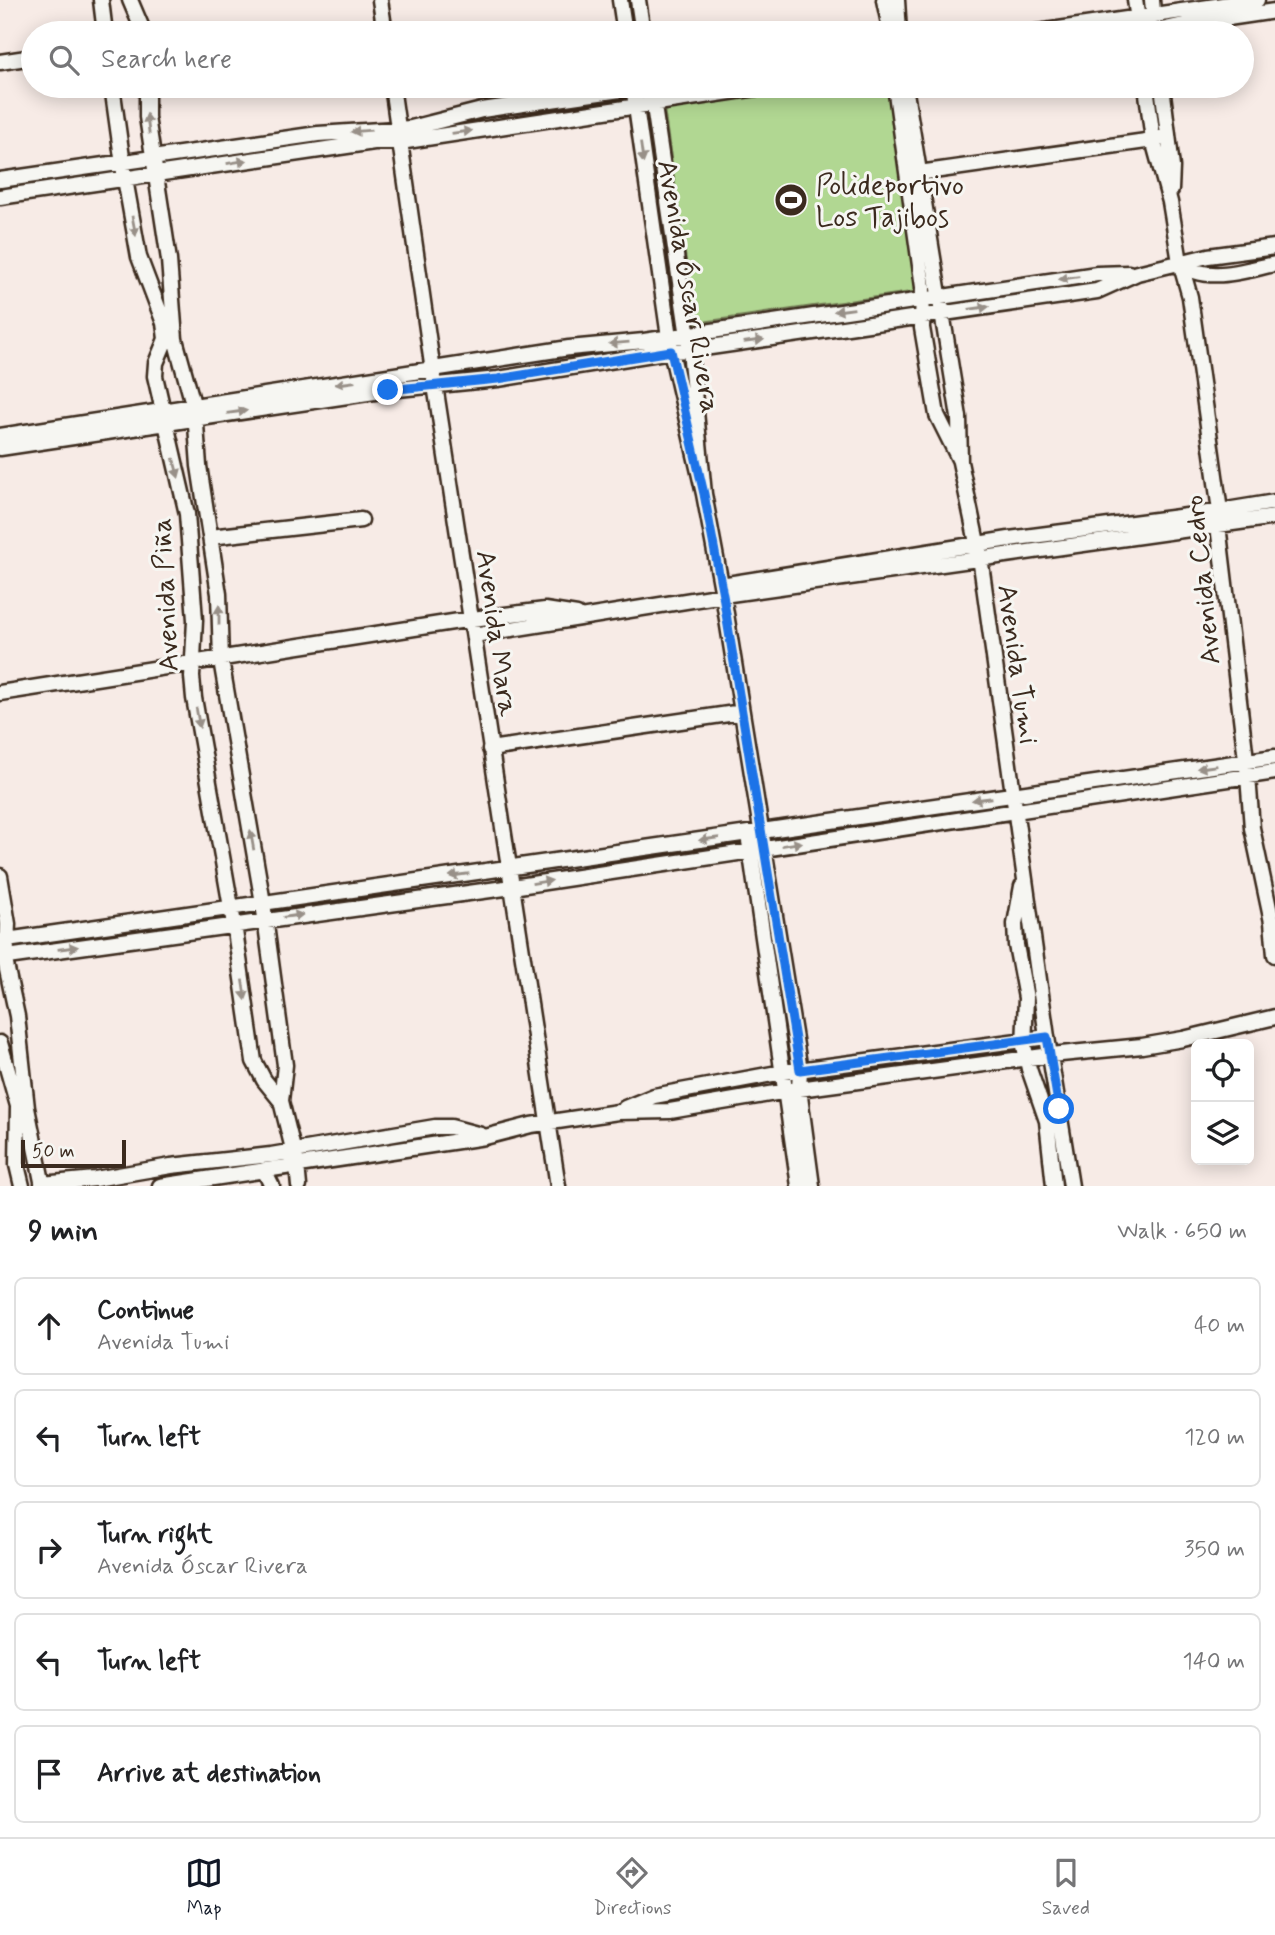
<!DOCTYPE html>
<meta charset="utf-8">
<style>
:root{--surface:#fff;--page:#f6f6f6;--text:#202124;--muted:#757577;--line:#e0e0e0;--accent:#111827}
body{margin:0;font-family:Mynerve,sans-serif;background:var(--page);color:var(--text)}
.controls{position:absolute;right:21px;bottom:21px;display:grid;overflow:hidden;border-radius:10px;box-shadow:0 4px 18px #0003}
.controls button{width:63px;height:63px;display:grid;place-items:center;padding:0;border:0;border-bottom:2px solid var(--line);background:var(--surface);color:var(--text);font:35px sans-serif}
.scale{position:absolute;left:21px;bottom:18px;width:105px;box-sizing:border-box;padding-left:7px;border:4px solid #3b2a1e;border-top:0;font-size:19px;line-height:24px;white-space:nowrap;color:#3b2a1e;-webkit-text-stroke:5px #f6f6f2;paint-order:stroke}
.stop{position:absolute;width:21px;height:21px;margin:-16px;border:5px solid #1a73e8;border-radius:50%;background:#fff}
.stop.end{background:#1a73e8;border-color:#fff;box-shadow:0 2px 7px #0008}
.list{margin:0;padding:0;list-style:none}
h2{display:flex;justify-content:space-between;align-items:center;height:91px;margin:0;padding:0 28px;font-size:30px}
h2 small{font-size:23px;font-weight:400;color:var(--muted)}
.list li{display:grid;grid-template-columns:46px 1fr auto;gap:21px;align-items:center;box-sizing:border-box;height:98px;margin:0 14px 14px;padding:0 14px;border:2px solid var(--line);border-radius:10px}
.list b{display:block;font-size:26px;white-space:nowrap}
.list p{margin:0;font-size:23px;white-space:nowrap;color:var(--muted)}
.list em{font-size:23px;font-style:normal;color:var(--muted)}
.icon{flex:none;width:38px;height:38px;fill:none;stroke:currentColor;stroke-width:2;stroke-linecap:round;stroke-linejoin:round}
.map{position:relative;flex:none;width:1275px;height:1186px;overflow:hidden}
.search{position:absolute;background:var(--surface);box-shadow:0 4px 18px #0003;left:21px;right:21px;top:21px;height:77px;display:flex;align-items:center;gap:18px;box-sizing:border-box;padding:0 24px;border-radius:38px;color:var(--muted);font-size:26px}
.sheet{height:651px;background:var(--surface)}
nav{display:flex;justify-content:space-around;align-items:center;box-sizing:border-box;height:98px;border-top:2px solid var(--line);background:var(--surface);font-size:19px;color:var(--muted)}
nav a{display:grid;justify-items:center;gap:4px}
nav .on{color:var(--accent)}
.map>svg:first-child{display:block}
.pitch{fill:#b1d792;stroke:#768058;stroke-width:2}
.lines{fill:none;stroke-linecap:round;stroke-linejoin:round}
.minor-casing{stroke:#3b2a1e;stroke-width:19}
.minor{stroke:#f6f6f2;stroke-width:14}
.oneway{fill:#989088}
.route{stroke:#1a73e8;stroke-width:9}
.labels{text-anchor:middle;stroke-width:6;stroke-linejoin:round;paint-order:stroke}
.poi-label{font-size:28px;fill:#3b2a1e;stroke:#f6f6f2;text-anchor:start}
.street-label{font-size:28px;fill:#3b2a1e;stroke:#f6f6f2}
</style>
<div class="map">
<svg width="1275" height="1186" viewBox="0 0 1275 1186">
<rect width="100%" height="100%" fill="#f7ebe6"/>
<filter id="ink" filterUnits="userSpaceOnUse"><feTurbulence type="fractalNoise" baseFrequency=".0143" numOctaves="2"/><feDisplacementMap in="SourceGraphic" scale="14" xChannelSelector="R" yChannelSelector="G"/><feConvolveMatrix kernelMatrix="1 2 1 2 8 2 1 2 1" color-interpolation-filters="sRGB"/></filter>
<g filter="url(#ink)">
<path class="pitch" d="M823 86H888L918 291 695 323 664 109Z"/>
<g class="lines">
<defs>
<path id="minor" d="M101 0 105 33
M130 0 144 33
M380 0 385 33
M620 0 625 33
M638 0 643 33
M884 0 891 33
M897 0 899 33
M1135 0 1140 33
M1152 0 1154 25
M1031 33 1257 0
M1148 33 1188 24 1275 11
M0 62 33 57
M112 86 125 179 139 257 164 323 166 339 156 363 155 376 187 514 195 620 192 677 194 698 234 924 254 1061 264 1080 281 1101
M147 86V117L169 260 175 339 195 411 199 466 219 594 221 660 263 903 285 1065 281 1101 297 1165 299 1186
M392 86 435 385 558 1186
M633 86 671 351 704 494 690 350 651 86
M895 86 923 287 922 328 937 415 960 461
M905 86 959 417 960 462 980 557 1047 1037 1071 1186
M1146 86 1153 140 1170 202 1180 262 1190 297 1220 511 1218 525 1248 776 1252 828 1272 922 1275 955
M1162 86 1172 167 1171 190
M912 174 1153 140 1168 136
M0 180 318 134 411 128 482 110 641 87
M0 197 374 142H400L770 86
M1180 262C1205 285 1245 270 1275 264
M0 436 569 348 644 341 1097 274 1129 273
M0 448 388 390 498 379 671 351 690 350 1097 291 1137 273 1208 256 1275 247
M704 494 723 595 800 1070 799 1089 812 1186
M210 537 361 520
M721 585 1009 539 1202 514 1275 502
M474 635 723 595 1275 517
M0 693 472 619 545 610 577 615
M490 749 742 712
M749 841 799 1186
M0 876 8 924 6 965 17 1016 27 1108 43 1186
M1022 886 1015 924 1016 945 1026 998 1024 1046 1029 1069 1047 1121 1054 1186
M0 941 1275 757
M0 958 512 887 1275 772
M0 1043 18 1106 17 1165 22 1186
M625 1108 654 1096 783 1072 1047 1037
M264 1170 272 1186
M42 1184 95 1179 171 1166 271 1155 435 1127H451L481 1135
M160 1186 485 1137 531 1125 618 1112 670 1111 799 1089 1051 1055 1142 1046 1183 1039 1275 1017"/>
</defs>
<use href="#minor" class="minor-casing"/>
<use href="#minor" class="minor"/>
</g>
<defs><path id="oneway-solid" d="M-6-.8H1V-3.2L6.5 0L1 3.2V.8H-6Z" transform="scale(1.75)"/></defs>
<g class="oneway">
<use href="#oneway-solid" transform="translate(148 124) rotate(-97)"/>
<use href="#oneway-solid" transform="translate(361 131) rotate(175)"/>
<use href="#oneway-solid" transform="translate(462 132) rotate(-8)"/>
<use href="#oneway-solid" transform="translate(642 153) rotate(82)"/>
<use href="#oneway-solid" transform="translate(237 162) rotate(-9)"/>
<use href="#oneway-solid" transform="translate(134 226) rotate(79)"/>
<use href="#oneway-solid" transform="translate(1069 278) rotate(172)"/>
<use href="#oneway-solid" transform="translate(979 308) rotate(-8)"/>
<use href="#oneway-solid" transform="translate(844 310) rotate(172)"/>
<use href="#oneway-solid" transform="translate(754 341) rotate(-8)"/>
<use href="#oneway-solid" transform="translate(619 343) rotate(175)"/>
<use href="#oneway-solid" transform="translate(345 383) rotate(172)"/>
<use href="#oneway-solid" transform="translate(237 412) rotate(-8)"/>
<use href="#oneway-solid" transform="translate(176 468) rotate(75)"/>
<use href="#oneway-solid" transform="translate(219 615) rotate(-90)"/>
<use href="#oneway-solid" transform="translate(198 718) rotate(80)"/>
<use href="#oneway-solid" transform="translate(1207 767) rotate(172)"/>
<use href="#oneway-solid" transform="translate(982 799) rotate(172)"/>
<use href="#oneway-solid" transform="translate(709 839) rotate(172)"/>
<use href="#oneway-solid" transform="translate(252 840) rotate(-100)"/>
<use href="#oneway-solid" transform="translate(792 844) rotate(-9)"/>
<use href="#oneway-solid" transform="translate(459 875) rotate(172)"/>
<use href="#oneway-solid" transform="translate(542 882) rotate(-9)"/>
<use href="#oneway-solid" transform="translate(293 916) rotate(-8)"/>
<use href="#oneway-solid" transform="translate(68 948) rotate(-8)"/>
<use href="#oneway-solid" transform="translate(244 990) rotate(81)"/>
</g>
</g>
<g class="lines" filter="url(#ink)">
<path class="route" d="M388 390 498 379 671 351 704 494 723 595 800 1070 1047 1037 1059 1109"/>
</g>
<defs>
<symbol id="stadium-disc" viewBox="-11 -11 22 22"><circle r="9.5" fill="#3b2a1e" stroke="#f6f6f2"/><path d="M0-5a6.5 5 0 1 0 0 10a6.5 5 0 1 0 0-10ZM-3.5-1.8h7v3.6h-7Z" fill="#fff"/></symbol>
</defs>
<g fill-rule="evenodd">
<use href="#stadium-disc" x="772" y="181" width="38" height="38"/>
</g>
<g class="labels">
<g class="poi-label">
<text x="816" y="194">Polideportivo<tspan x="816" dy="32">Los Tajibos</tspan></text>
</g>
<g class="street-label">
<text transform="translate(690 286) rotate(80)" y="10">Avenida Óscar Rivera</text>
<text transform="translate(1201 580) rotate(-96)" y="10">Avenida Cedro</text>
<text transform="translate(164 595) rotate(-93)" y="10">Avenida Piña</text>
<text transform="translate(498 633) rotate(82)" y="10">Avenida Mara</text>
<text transform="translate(1019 664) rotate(82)" y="10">Avenida Tumi</text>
</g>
</g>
</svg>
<div class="controls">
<button><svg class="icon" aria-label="locate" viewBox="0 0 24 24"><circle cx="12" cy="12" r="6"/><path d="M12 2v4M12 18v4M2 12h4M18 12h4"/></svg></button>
<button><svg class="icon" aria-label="layers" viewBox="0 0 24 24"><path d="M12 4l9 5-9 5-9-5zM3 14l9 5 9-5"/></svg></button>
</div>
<div class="scale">50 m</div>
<div class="stop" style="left:1059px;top:1109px"></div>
<div class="stop end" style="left:388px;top:390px"></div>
<div class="search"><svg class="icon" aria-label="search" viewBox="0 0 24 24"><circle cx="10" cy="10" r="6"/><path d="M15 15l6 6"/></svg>Search here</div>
</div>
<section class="sheet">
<h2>9 min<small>Walk · 650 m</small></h2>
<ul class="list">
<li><svg class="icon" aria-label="ahead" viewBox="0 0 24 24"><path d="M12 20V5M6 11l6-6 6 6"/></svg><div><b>Continue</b><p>Avenida Tumi</p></div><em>40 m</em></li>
<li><svg class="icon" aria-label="left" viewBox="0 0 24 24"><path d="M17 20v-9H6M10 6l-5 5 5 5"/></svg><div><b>Turn left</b></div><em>120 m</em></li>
<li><svg class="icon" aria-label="right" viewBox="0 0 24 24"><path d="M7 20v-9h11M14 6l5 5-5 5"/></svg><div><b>Turn right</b><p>Avenida Óscar Rivera</p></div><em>350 m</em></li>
<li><svg class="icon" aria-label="left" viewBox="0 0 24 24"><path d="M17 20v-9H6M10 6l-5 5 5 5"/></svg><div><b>Turn left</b></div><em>140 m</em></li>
<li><svg class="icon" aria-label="arrive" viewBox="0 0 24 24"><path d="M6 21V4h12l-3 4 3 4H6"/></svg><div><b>Arrive at destination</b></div></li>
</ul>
</section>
<nav>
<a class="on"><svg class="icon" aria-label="map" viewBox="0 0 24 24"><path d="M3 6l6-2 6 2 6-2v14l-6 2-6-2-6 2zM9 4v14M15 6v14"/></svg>Map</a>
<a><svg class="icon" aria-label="directions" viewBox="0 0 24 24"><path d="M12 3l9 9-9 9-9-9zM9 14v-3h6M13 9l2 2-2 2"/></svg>Directions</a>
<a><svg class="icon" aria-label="saved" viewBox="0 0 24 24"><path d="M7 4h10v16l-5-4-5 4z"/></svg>Saved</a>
</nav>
